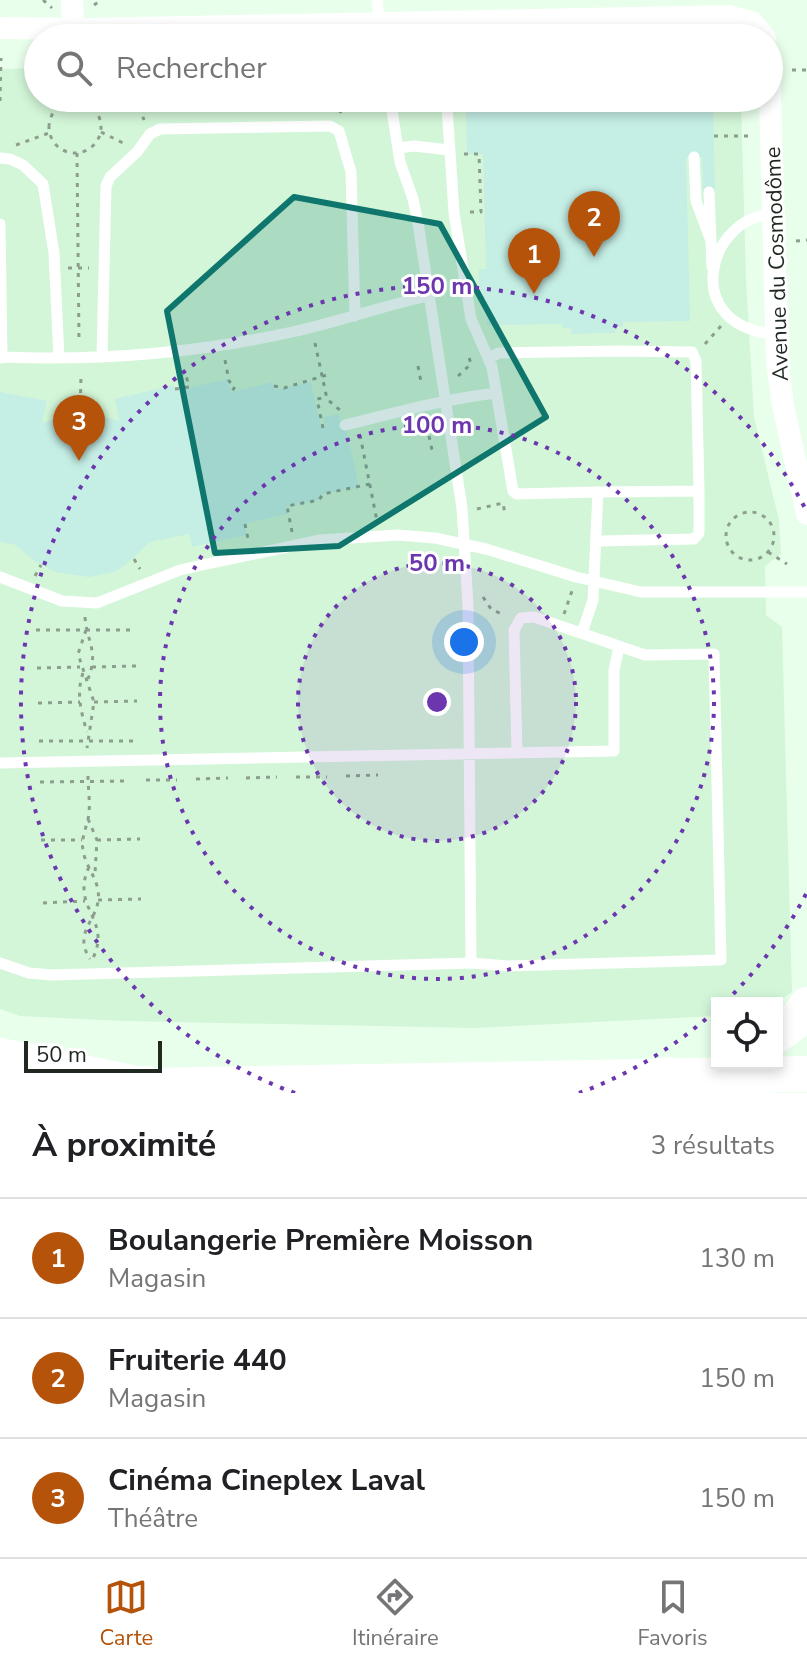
<!DOCTYPE html>
<html lang="fr">
<meta charset="utf-8">
<style>
:root{--surface:#fff;--page:#f2f2f2;--text:#202124;--muted:#757577;--line:#e0e0e0;--accent:#b45309}
body{margin:0;font-family:"Nunito Sans",sans-serif;background:var(--page);color:var(--text)}
.controls{position:absolute;right:24px;bottom:24px;display:grid;overflow:hidden;border-radius:0px;box-shadow:0 4px 12px #0003}
.controls button{width:72px;height:72px;display:grid;place-items:center;padding:0;border:0;border-bottom:2px solid var(--line);background:var(--surface);color:var(--text);font:40px sans-serif}
.scale{position:absolute;left:24px;bottom:20px;width:138px;box-sizing:border-box;padding-left:8px;border:4px solid #1f2920;border-top:0;font-size:22px;line-height:28px;white-space:nowrap;color:#1f2920;-webkit-text-stroke:6px #fff;paint-order:stroke}
.you{position:absolute;left:464px;top:642px;width:28px;height:28px;margin:-20px;border:6px solid #fff;border-radius:50%;background:#1a73e8;box-shadow:0 0 0 12px #1a73e833}
.badge{display:grid;place-items:center;width:52px;height:52px;border-radius:50%;background:var(--accent);color:#fff;font-size:26px;font-weight:700}
.pin{position:absolute;translate:-50% -66px;filter:drop-shadow(0 2px 4px #0008)}
.pin::after{content:'';position:absolute;top:42px;width:28px;height:24px;background:inherit;clip-path:polygon(0 0,100% 0,50% 100%)}
.list{margin:0;padding:0;list-style:none}
h2{display:flex;justify-content:space-between;align-items:center;height:104px;margin:0;padding:0 32px;font-size:34px}
h2 small{font-size:26px;font-weight:400;color:var(--muted)}
.list li{display:grid;grid-template-columns:52px 1fr auto;gap:24px;align-items:center;box-sizing:border-box;height:120px;padding:0 32px;border-top:2px solid var(--line)}
.list b{display:block;font-size:30px;white-space:nowrap}
.list p{margin:0;font-size:26px;white-space:nowrap;color:var(--muted)}
.list em{font-size:26px;font-style:normal;color:var(--muted)}
.icon{flex:none;width:44px;height:44px;fill:none;stroke:currentColor;stroke-width:2;stroke-linecap:round;stroke-linejoin:round}
.map{position:relative;flex:none;width:807px;height:1093px;overflow:hidden}
.search{position:absolute;background:var(--surface);box-shadow:0 4px 12px #0003;left:24px;right:24px;top:24px;height:88px;display:flex;align-items:center;gap:20px;box-sizing:border-box;padding:0 28px;border-radius:44px;color:var(--muted);font-size:30px}
.sheet{height:464px;background:var(--surface)}
nav{display:flex;justify-content:space-around;align-items:center;box-sizing:border-box;height:112px;border-top:2px solid var(--line);background:var(--surface);font-size:22px;color:var(--muted)}
nav a{display:grid;justify-items:center;gap:4px}
nav .on{color:var(--accent)}
.map>svg:first-child{display:block}
.built{fill:#d3f6d8}
.building{fill:#c5eee5}
.lines{fill:none;stroke-linecap:round;stroke-linejoin:round}
.path{stroke:#8d9e8f;stroke-width:3;stroke-dasharray:4 6;stroke-linecap:butt}
.service{stroke:#fff;stroke-width:11}
.minor{stroke:#fff;stroke-width:22}
.primary{stroke:#fff;stroke-width:36}
.motorway{stroke:#fff;stroke-width:40}
.marked{fill:#0f766e;fill-opacity:0.2;stroke:#0f766e;stroke-width:6;stroke-linejoin:round}
.ring{fill:none;stroke:#6c37ae;stroke-width:4;stroke-dasharray:4 8}
.labels{text-anchor:middle;stroke-width:6;stroke-linejoin:round;paint-order:stroke}
.street-label{font-size:22px;fill:#1f2920;stroke:#fff}
.centre{fill:#6c37ae;stroke:#fff;stroke-width:4}
.ring-label{font-size:24px;text-anchor:middle;font-weight:bold;fill:#6c37ae;stroke:#fff;stroke-width:6;stroke-linejoin:round;paint-order:stroke}
</style>
<div class="map">
<svg width="807" height="1093" viewBox="0 0 807 1093">
<rect width="100%" height="100%" fill="#e8ffeb"/>
<path class="built" d="M38 68V98H741L746 279 754 417 779 520 781 554 765 566 766 615 782 627 792 992 776 1003H717V1016L475 1028 123 1021 20 1016 0 1009V69Z"/>
<path class="building" d="M482 98H713L715 192H703L702 157 686 158 690 321 623 322V327H615V333H601L571 334V328H562V324L487 325 486 299H479V269H486L483 154H467L466 107H482Z
M227 379 231 392 273 382 275 390 311 382 321 428H325L323 417 339 414 341 424 345 423 359 487 323 494 319 500 285 507 287 514 245 524 247 535 192 547 189 534 150 542 124 566 114 572 89 577 55 572 33 560 16 545 0 542V392L47 401 42 423 74 413 99 415 119 421 115 399 174 385 175 391Z"/>
<g class="lines">
<path class="path" d="M43 0 52 8
M94 5 101 0
M792 70H807
M136 98 144 120
M49 127a26 26 0 1 1 52 0a26 26 0 1 1-52 0Z
M0 101 1 58
M340 113 346 98
M101 132 123 143
M714 136H750
M16 145 49 133
M77 153 79 342
M464 154H479L481 212H467
M796 241 807 240
M68 268H89
M315 343 327 399 341 411
M705 344 721 326
M225 360 229 381 235 387 231 392
M418 366 421 382
M458 376 471 364 468 354
M274 386 284 388 330 374
M175 389 189 387 185 371
M80 413 81 377
M323 428 317 399 327 397
M360 435 377 521
M429 436 432 450
M477 509 503 503 505 514
M726 536a24 24 0 1 1 48 0a24 24 0 1 1-48 0Z
M245 524 248 539
M292 532 287 506 319 500 323 494 370 484
M768 552 787 564
M134 559 140 569
M35 576 41 565
M483 597 491 609 504 615
M564 614 572 591
M85 617C87 643 99 651 88 679
M36 630H135
M86 630 78 654 94 702 87 748
M92 667 136 666
M37 668 80 667
M83 673C76 693 81 712 87 732
M94 702 137 701
M38 703 80 702
M39 741H138
M88 776C88 789 91 807 88 819 85 832 80 841 84 855 89 872 101 883 98 902 94 923 74 934 90 959
M346 776 378 775
M296 777H327
M246 778 277 777
M196 779 228 778
M146 780H177
M40 782 129 781
M88 819 97 840 95 873
M41 840H82
M97 840 140 839
M89 867C70 908 112 919 93 958
M98 900 141 899
M43 903 85 901"/>
<path class="service" d="M377 0 381 38
M447 106 454 213 471 319 492 367 513 491 517 494 598 492
M398 148 414 146 449 150
M694 157 696 201 710 238
M0 158 10 159 23 165 43 184 54 253 59 358
M709 192 712 267
M774 215C710 212 676 327 776 334
M0 224 2 358
M0 357C98 361 197 353 292 332 338 322 382 306 428 296
M102 357 106 186 110 177 137 152 150 134 160 129 330 126 339 131 351 172 355 316
M489 358 499 353 617 351 692 352 696 361 699 491
M345 425C395 413 445 399 496 393
M0 577 62 601 97 603 180 570 207 564 320 540 398 535 435 538 486 549 576 577 641 592H807
M582 633 593 600 598 492 699 491V533L694 539 598 541
M0 763 614 751V670L619 647
M0 963 29 973 52 975 471 963 468 605 462 508 418 223 413 199 400 162 390 98
M471 963 508 966 721 960 714 654 645 655 534 617 521 618 514 630 517 752"/>
<path class="minor" d="M72 0 73 29
M0 28 89 29 730 16 752 22 765 38
M769 58 777 362 783 405 807 514"/>
<path class="primary" d="M777 1035 795 1022 807 1005
M0 1056 146 1086 807 1074"/>
<path class="motorway" d="M0 1087 146 1086
M578 1093 668 1077"/>
</g>
<path class="marked" d="M294 197 440 224 546 417 339 546 215 553 167 311Z"/>
<circle cx="437" cy="702" r="139" fill="#6c37ae" fill-opacity=".12"/>
<g class="ring">
<circle cx="437" cy="702" r="139"/>
<circle cx="437" cy="702" r="277"/>
<path d="M806 894A416 416 0 0 1 726 1001M715 1011A416 416 0 0 1 579 1093M295 1093A416 416 0 1 1 806 510"/>
</g>
<g class="labels">
<g class="street-label">
<text transform="translate(776 264) rotate(-92)" y="8">Avenue du Cosmodôme</text>
</g>
</g>
<circle cx="437" cy="702" r="12" class="centre"/>
<g class="ring-label">
<text x="437" y="294">150 m</text>
<text x="437" y="433">100 m</text>
<text x="437" y="571">50 m</text>
</g>
</svg>
<div class="controls">
<button><svg class="icon" aria-label="locate" viewBox="0 0 24 24"><circle cx="12" cy="12" r="6"/><path d="M12 2v4M12 18v4M2 12h4M18 12h4"/></svg></button>
</div>
<div class="scale">50 m</div>
<div class="you"></div>
<div class="pin badge" style="left:534px;top:294px">1</div>
<div class="pin badge" style="left:594px;top:257px">2</div>
<div class="pin badge" style="left:79px;top:461px">3</div>
<div class="search"><svg class="icon" aria-label="search" viewBox="0 0 24 24"><circle cx="10" cy="10" r="6"/><path d="M15 15l6 6"/></svg>Rechercher</div>
</div>
<section class="sheet">
<h2>À proximité<small>3 résultats</small></h2>
<ul class="list">
<li><span class="badge">1</span><div><b>Boulangerie Première Moisson</b><p>Magasin</p></div><em>130 m</em></li>
<li><span class="badge">2</span><div><b>Fruiterie 440</b><p>Magasin</p></div><em>150 m</em></li>
<li><span class="badge">3</span><div><b>Cinéma Cineplex Laval</b><p>Théâtre</p></div><em>150 m</em></li>
</ul>
</section>
<nav>
<a class="on"><svg class="icon" aria-label="map" viewBox="0 0 24 24"><path d="M3 6l6-2 6 2 6-2v14l-6 2-6-2-6 2zM9 4v14M15 6v14"/></svg>Carte</a>
<a><svg class="icon" aria-label="directions" viewBox="0 0 24 24"><path d="M12 3l9 9-9 9-9-9zM9 14v-3h6M13 9l2 2-2 2"/></svg>Itinéraire</a>
<a><svg class="icon" aria-label="saved" viewBox="0 0 24 24"><path d="M7 4h10v16l-5-4-5 4z"/></svg>Favoris</a>
</nav>
